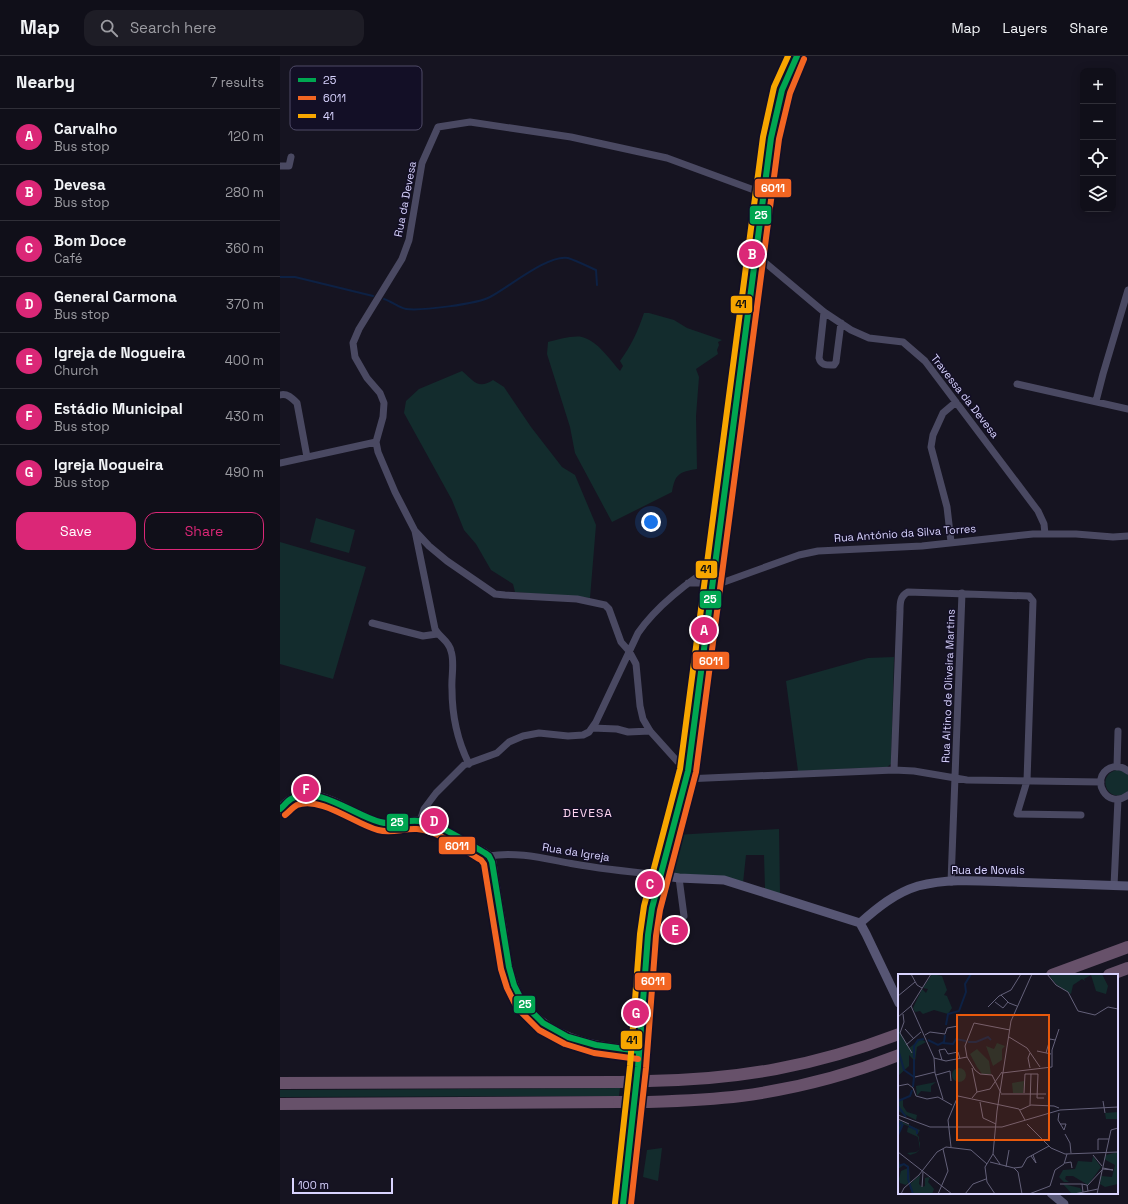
<!DOCTYPE html>
<meta charset="utf-8">
<style>
:root{--surface:#100f19;--page:#1e1d26;--text:#f1f3f6;--muted:#9c9ca2;--line:#302f38;--accent:#db2777}
body{margin:0;font-family:"Space Grotesk",sans-serif;background:var(--page);color:var(--text)}
.controls{position:absolute;right:12px;top:12px;display:grid;overflow:hidden;border-radius:8px;box-shadow:0 2px 10px #0003}
.controls button{width:36px;height:36px;display:grid;place-items:center;padding:0;border:0;border-bottom:1px solid var(--line);background:var(--surface);color:var(--text);font:20px sans-serif}
.scale{position:absolute;left:12px;bottom:10px;width:101px;box-sizing:border-box;padding-left:4px;border:2px solid #d9d4ff;border-top:0;font-size:11px;line-height:14px;white-space:nowrap;color:#d9d4ff;-webkit-text-stroke:3px #130f26;paint-order:stroke}
.you{position:absolute;left:371px;top:466px;width:14px;height:14px;margin:-10px;border:3px solid #fff;border-radius:50%;background:#1a73e8;box-shadow:0 0 0 6px #1a73e833}
.badge{display:grid;place-items:center;width:26px;height:26px;border-radius:50%;background:var(--accent);color:#fff;font-size:13px;font-weight:700}
.pin{position:absolute;translate:-50% -50%;border:2px solid #fff;box-shadow:0 1px 4px #0006}
.list{margin:0;padding:0;list-style:none}
h2{display:flex;justify-content:space-between;align-items:center;height:52px;margin:0;padding:0 16px;font-size:17px}
h2 small{font-size:13px;font-weight:400;color:var(--muted)}
.list li{display:grid;grid-template-columns:26px 1fr auto;gap:12px;align-items:center;box-sizing:border-box;height:56px;padding:0 16px;border-top:1px solid var(--line)}
.list b{display:block;font-size:15px;white-space:nowrap}
.list p{margin:0;font-size:13px;white-space:nowrap;color:var(--muted)}
.list em{font-size:13px;font-style:normal;color:var(--muted)}
.actions{display:flex;gap:8px;padding:12px 16px}
.actions a{flex:1;padding:9px 0;border:1px solid var(--accent);border-radius:12px;text-align:center;font-size:14px;color:var(--accent)}
.actions .main{background:var(--accent);color:#fff}
.icon{flex:none;width:22px;height:22px;fill:none;stroke:currentColor;stroke-width:2;stroke-linecap:round;stroke-linejoin:round}
.map{position:relative;flex:none;width:848px;height:1148px;overflow:hidden}
header{display:flex;align-items:center;gap:24px;box-sizing:border-box;height:56px;padding:0 20px;background:var(--surface);border-bottom:1px solid var(--line)}
header strong{font-size:19px}
nav{display:flex;gap:22px;margin-inline-start:auto;font-size:14px}
.search{width:280px;height:36px;background:var(--page);display:flex;align-items:center;gap:10px;box-sizing:border-box;padding:0 14px;border-radius:12px;color:var(--muted);font-size:15px}
main{display:flex}
aside{flex:1;background:var(--surface)}
.map>svg:first-child{display:block}
.green{fill:#132c2d}
.lines{fill:none;stroke-linecap:round;stroke-linejoin:round}
.stream{stroke:#0d2144;stroke-width:2}
.street{stroke:#4a4962;stroke-width:7}
.secondary{stroke:#575674;stroke-width:9}
.highway{stroke:#67516a;stroke-width:12}
.highway-bridge{stroke:#67516a;stroke-width:12}
.bus-1-casing{stroke:#130f26;stroke-width:9}
.bus-2-casing{stroke:#130f26;stroke-width:9}
.bus-3-casing{stroke:#130f26;stroke-width:9}
.bus-1{stroke:#00a651;stroke-width:6}
.bus-2{stroke:#f26522;stroke-width:6}
.bus-3{stroke:#f7a600;stroke-width:6}
.labels{text-anchor:middle;stroke-width:3;stroke-linejoin:round;paint-order:stroke}
.street-label{font-size:11px;fill:#d9d4ff;stroke:#130f26}
.neighbourhood-label{font-size:12px;letter-spacing:1px;fill:#ffd6f0;stroke:#130f26}
.inset-river{fill:none;stroke:#0d2144;stroke-width:2}
.inset-road{fill:none;stroke:#64617a;stroke-width:1}
.view{fill:#e8590c;fill-opacity:0.15;stroke:#e8590c;stroke-width:2}
.inset-edge{fill:none;stroke:#d9d4ff;stroke-width:2}
.key{fill:#130f26;stroke:#4e4a67;stroke-width:1}
.key-label{font-size:11px;fill:#d9d4ff}
.line-badge{stroke:#130f26;stroke-width:1.5}
.badge-label{font-size:11px;text-anchor:middle;font-weight:bold;fill:#fff}
.pale-badge-label{font-size:11px;text-anchor:middle;font-weight:bold;fill:#111}
</style>
<header>
<strong>Map</strong>
<div class="search"><svg class="icon" aria-label="search" viewBox="0 0 24 24"><circle cx="10" cy="10" r="6"/><path d="M15 15l6 6"/></svg>Search here</div>
<nav><a>Map</a><a>Layers</a><a>Share</a></nav>
</header>
<main>
<aside>
<h2>Nearby<small>7 results</small></h2>
<ul class="list">
<li><span class="badge">A</span><div><b>Carvalho</b><p>Bus stop</p></div><em>120 m</em></li>
<li><span class="badge">B</span><div><b>Devesa</b><p>Bus stop</p></div><em>280 m</em></li>
<li><span class="badge">C</span><div><b>Bom Doce</b><p>Café</p></div><em>360 m</em></li>
<li><span class="badge">D</span><div><b>General Carmona</b><p>Bus stop</p></div><em>370 m</em></li>
<li><span class="badge">E</span><div><b>Igreja de Nogueira</b><p>Church</p></div><em>400 m</em></li>
<li><span class="badge">F</span><div><b>Estádio Municipal</b><p>Bus stop</p></div><em>430 m</em></li>
<li><span class="badge">G</span><div><b>Igreja Nogueira</b><p>Bus stop</p></div><em>490 m</em></li>
</ul>
<div class="actions"><a class="main">Save</a><a>Share</a></div>
</aside>
<div class="map">
<svg width="848" height="1148" viewBox="0 0 848 1148">
<rect width="100%" height="100%" fill="#161421"/>
<path class="green" d="M364 257H369L394 264 407 272 442 284 438 286 439 289 437 294 438 298 416 313 419 321 416 360 417 413C399 416 395 418 392 436L332 466 295 397 290 371 267 298 268 286C276 284 294 279 302 281 318 285 330 304 340 315L343 310 340 305C351 290 358 275 364 257Z
M182 315C194 325 198 334 213 324L224 331 251 371 282 411 295 419 316 469 310 542 235 536 233 528 211 514 196 488 184 474 172 444 124 357 126 345 139 333Z
M36 462 75 474 69 497 30 486Z
M0 486 86 511 53 623 0 608Z
M614 601 611 708 607 711 518 715 506 625 588 602Z
M837 714 842 715 848 719V735C829 751 814 719 837 714Z
M499 773 500 838 485 833 484 799H466L463 827 394 818 395 779Z
M340 1032 339 1040 0 1041V1034Z
M382 1092 378 1125 363 1121 367 1094Z"/>
<g class="lines">
<path class="stream" d="M0 221H15L93 240
M104 243C111 245 119 252 126 253 141 255 197 248 210 241 228 232 268 198 288 202 297 205 307 210 316 214L317 229"/>
<path class="street" d="M0 110H9L11 101
M476 199 544 256 571 274 589 282 623 286 645 305 758 455 764 468 765 478
M544 256 539 302C541 310 547 309 554 309L556 306 561 267
M737 328 848 353
M0 339C7 337 12 342 17 347L27 401
M816 345 823 318 848 234
M96 386 98 396 115 436 135 475 149 490 167 505 215 538 225 539 297 543 325 549 329 553 341 586 349 595 356 608 360 650 363 663 370 675 397 705 408 715
M0 407 96 386 103 361 104 347 100 337 87 322 75 301 73 287 79 273 122 203 129 184 142 107 158 71 190 66 291 81 387 102 474 134 484 135
M135 475 155 573C160 582 169 585 171 595 175 607 171 621 172 633 172 659 177 684 189 708
M671 486 667 451 651 391 653 379 663 357 676 346
M408 527H421L433 530 519 499 538 495 642 490 753 478H796L833 481 848 480
M92 567 143 580 157 578
M312 672 337 673 348 676 370 675
M837 711 838 675
M614 714 620 555C620 547 620 540 628 536L749 540 753 545 747 725 737 758 801 759
M848 715C843 711 837 709 830 712 809 722 827 755 848 739
M405 723 614 714 634 715 687 724 821 726
M140 765 144 753 156 737 184 709 217 697 229 686 243 680 259 677 288 680 303 679 309 676 316 666 358 577C375 552 409 524 435 510
M209 800C237 795 266 803 294 808 322 813 351 816 380 819
M399 822 404 860
M671 826 682 537
M834 830 838 743"/>
<path class="secondary" d="M0 753C29 716 72 763 106 768 116 769 128 764 139 765 155 766 190 789 205 797L209 800 212 806C215 829 219 852 223 875 226 899 229 924 242 946 244 950 249 953 252 957 281 986 320 991 359 995
M380 819 399 822 444 824 580 867 586 878 619 947
M580 867C597 852 615 837 638 830 669 822 701 825 732 826 771 827 809 829 848 830
M771 1137 784 1148
M343 1148 358 1011 368 879 372 852 408 715 491 82 502 34 517 0"/>
<path class="highway" d="M772 919 848 891
M829 919 848 912
M368 1025C458 1024 535 1010 619 978
M0 1027 340 1026
M367 1046C398 1045 430 1044 461 1040 515 1033 568 1019 619 999
M0 1048 339 1046"/>
<path class="highway-bridge" d="M340 1026 368 1025
M339 1046H367"/>
<defs>
<path id="bus-1" d="M0 753C4 750 7 745 11 743 37 728 75 760 100 766 114 770 126 763 139 765 161 768 186 786 205 797L209 800 212 806 229 911 234 929 243 947 263 967 288 981 316 989 359 995
M343 1148 358 1011 368 879 372 852 408 715 491 82 502 34 517 0"/>
<path id="bus-2" d="M5 759C9 756 13 751 17 749 41 740 75 768 98 774 112 778 123 772 137 773 157 774 183 794 201 804L204 808 221 913 227 932 237 952 259 974 285 988 314 997 358 1003
M351 1148 366 1012 376 880 380 854 416 716 499 83 510 37 524 3"/>
<path id="bus-3" d="M335 1147 350 1010 360 878 364 850 400 713 483 81 494 31 508 0"/>
</defs>
<use href="#bus-1" class="bus-1-casing"/>
<use href="#bus-2" class="bus-2-casing"/>
<use href="#bus-3" class="bus-3-casing"/>
<use href="#bus-1" class="bus-1"/>
<use href="#bus-2" class="bus-2"/>
<use href="#bus-3" class="bus-3"/>
</g>
<g class="labels">
<g class="street-label">
<text transform="translate(125 143) rotate(-79)" y="4">Rua da Devesa</text>
<text transform="translate(685 340) rotate(52)" y="4">Travessa da Devesa</text>
<text transform="translate(625 477) rotate(-4)" y="4">Rua António da Silva Torres</text>
<text transform="translate(668 630) rotate(-88)" y="4">Rua Altino de Oliveira Martins</text>
<text transform="translate(296 796) rotate(9)" y="4">Rua da Igreja</text>
<text x="708" y="818">Rua de Novais</text>
</g>
<g class="neighbourhood-label">
<text x="308" y="761">DEVESA</text>
</g>
</g>
<g transform="translate(618 918)">
<rect width="220" height="220" fill="#161421"/>
<path d="M34 0 44 2 49 16 46 21 49 22 54 34 50 40 36 36 25 40 22 37 17 38 15 34 24 15 28 19 30 15 25 14ZM153 0H204L210 12 208 20 198 17 193 1 186 5 187 7 184 5 175 11 173 20 159 11 152 3ZM1 43 2 58 11 74 23 65 28 68 19 73 17 87 11 81V92L0 102ZM99 69 107 72 104 75V86L95 92 88 72 96 75ZM79 75 91 87 93 100H84L79 93 72 80ZM54 101a7 7 0 1 1 14 0a7 7 0 1 1-14 0ZM126 107 125 119H115L114 109ZM38 108 33 112V118L23 117 19 122 18 112ZM0 124 5 126V132L9 138 19 141 18 146 0 137ZM220 138V145H208L207 139ZM0 146 22 156 19 161 21 163V167L22 169V175L18 179 12 181 9 179 18 178 22 175 20 163 9 158 10 153 18 155 5 150 0 161ZM220 178V210L207 213 202 210 203 202 214 203 217 191 206 185 208 181ZM0 181 2 191 6 190 11 192 12 207 8 211 2 209 1 205 3 197 10 194 6 191 0 195ZM195 182 203 193 190 211 175 202H168L167 205 171 208H166L161 203 165 196 177 195 180 187 194 188ZM22 201 21 210 24 213 27 212V204L32 203 30 208 36 215 34 220H14L12 210ZM165 210 182 214 184 217 182 220H174Z" fill="#132c2d"/>
<path class="inset-river" d="M48 51 50 40 61 37 68 18 67 10 73 0M30 66 40 71 46 68 47 61M70 68H78L90 63 93 66M45 69 55 70 58 65 68 67M0 75 6 96 16 103 15 113M16 84V72L20 66 26 65M16 103V85M0 127 12 122 14 116M0 132 8 143M11 152 19 156V160M0 159V152L4 148M0 161 5 150M0 192 6 190 10 193V205L15 220"/>
<path class="inset-road" d="M13 0 19 11 24 14M149 0 158 11 170 18 180 37 197 41 210 33 220 35M103 21 111 29 119 32M0 22 17 8M97 28 105 34 110 28M13 32 36 84 37 99 45 125M90 33 101 22 113 16 123 0M5 40 6 48 2 59 14 79M0 43 13 32 33 0M7 55 16 65M27 61 32 58 47 60 49 54 60 52M111 63 129 74 142 93M8 71 23 58M139 77 153 80M148 79 152 65 157 66M69 83 77 96 82 100 94 101 103 119M36 84 48 87 69 83 67 72 76 49 112 56M44 86 41 76 47 75 50 80 60 78 62 85M74 94 79 118M132 94 130 84 132 79M104 99 154 93V76L161 55M38 101 52 97 53 107M17 103 37 98M0 112 10 110 15 114 18 122 29 125 40 123 54 131M126 119 127 100H140L139 124H146M103 120H148M74 124 79 118 92 115 104 98M205 127 207 139M82 128 85 144 98 150M132 131 133 100M122 136 133 131 156 132 161 134M161 139 160 146 166 156M0 141 32 153H104L162 136 220 133M0 145 11 150M129 150 153 174 167 180 220 178M162 150H168L166 156M167 160 172 169 173 179M53 173 50 146 60 122 121 135 127 146M200 176V165H211M0 178 54 220M95 180 102 190M195 181 204 192M133 182 138 189 135 181M92 188 116 194M167 189 173 188 174 194M108 193 111 176M116 194 124 193 129 184 151 172M116 194 120 198 124 220M205 195 215 196 205 194M162 210H184M189 212 204 196M24 213 25 198M185 218 184 210 189 211 190 217M3 220 6 214 21 201 39 178 48 173 73 176 89 190M40 220 50 197 45 175M67 220 75 210 88 205M97 220 89 208 87 193 95 180 99 137 113 47 134 0M131 220 152 212 157 196 166 190 169 180M176 220 200 215M199 220 213 156 220 154"/>
<path class="view" d="M59 41H151V166H59Z"/>
<rect width="220" height="220" class="inset-edge"/>
</g>
<rect x="10" y="10" width="132" height="64" rx="6" class="key"/>
<rect x="18" y="22" width="18" height="4" fill="#00a651"/>
<rect x="18" y="40" width="18" height="4" fill="#f26522"/>
<rect x="18" y="58" width="18" height="4" fill="#f7a600"/>
<g class="key-label">
<text x="43" y="28">25</text>
<text x="43" y="46">6011</text>
<text x="43" y="64">41</text>
</g>
<g class="line-badge">
<rect x="474" y="122" width="38" height="20" rx="4" fill="#f26522"/>
<rect x="469" y="149" width="23" height="20" rx="4" fill="#00a651"/>
<rect x="450" y="239" width="23" height="19" rx="4" fill="#f7a600"/>
<rect x="415" y="504" width="23" height="19" rx="4" fill="#f7a600"/>
<rect x="419" y="534" width="23" height="19" rx="4" fill="#00a651"/>
<rect x="412" y="595" width="38" height="19" rx="4" fill="#f26522"/>
<rect x="106" y="757" width="23" height="19" rx="4" fill="#00a651"/>
<rect x="158" y="780" width="38" height="19" rx="4" fill="#f26522"/>
<rect x="354" y="916" width="38" height="19" rx="4" fill="#f26522"/>
<rect x="233" y="939" width="23" height="19" rx="4" fill="#00a651"/>
<rect x="340" y="974" width="23" height="20" rx="4" fill="#f7a600"/>
</g>
<g class="badge-label">
<text x="493" y="136">6011</text>
<text x="481" y="163">25</text>
<text x="430" y="547">25</text>
<text x="431" y="609">6011</text>
<text x="117" y="770">25</text>
<text x="177" y="794">6011</text>
<text x="373" y="929">6011</text>
<text x="245" y="952">25</text>
</g>
<g class="pale-badge-label">
<text x="461" y="252">41</text>
<text x="426" y="517">41</text>
<text x="352" y="988">41</text>
</g>
</svg>
<div class="controls">
<button>+</button>
<button>−</button>
<button><svg class="icon" aria-label="locate" viewBox="0 0 24 24"><circle cx="12" cy="12" r="6"/><path d="M12 2v4M12 18v4M2 12h4M18 12h4"/></svg></button>
<button><svg class="icon" aria-label="layers" viewBox="0 0 24 24"><path d="M12 4l9 5-9 5-9-5zM3 14l9 5 9-5"/></svg></button>
</div>
<div class="scale">100 m</div>
<div class="you"></div>
<div class="pin badge" style="left:424px;top:574px">A</div>
<div class="pin badge" style="left:472px;top:198px">B</div>
<div class="pin badge" style="left:370px;top:828px">C</div>
<div class="pin badge" style="left:154px;top:765px">D</div>
<div class="pin badge" style="left:395px;top:874px">E</div>
<div class="pin badge" style="left:26px;top:733px">F</div>
<div class="pin badge" style="left:356px;top:957px">G</div>
</div>
</main>
